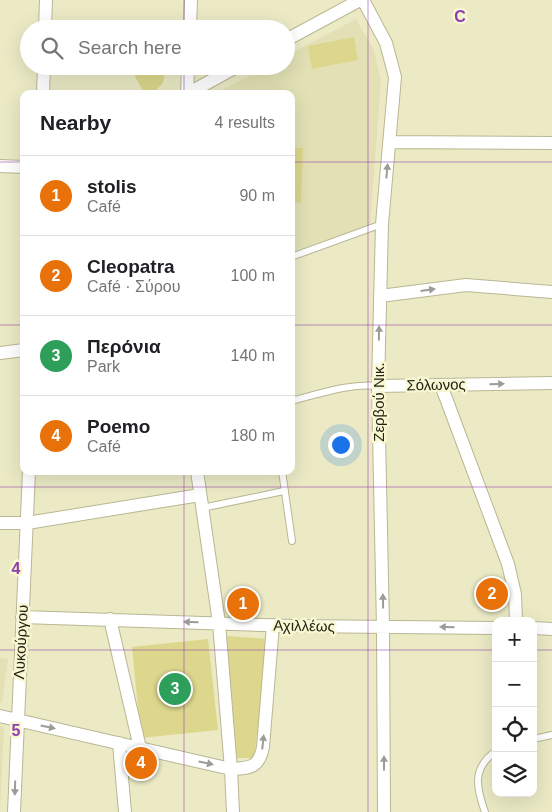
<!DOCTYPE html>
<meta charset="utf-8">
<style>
:root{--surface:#fff;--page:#f2f2f2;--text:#202124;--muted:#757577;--line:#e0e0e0;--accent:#db2777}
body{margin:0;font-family:Arial,sans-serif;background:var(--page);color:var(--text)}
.controls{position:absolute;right:15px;bottom:15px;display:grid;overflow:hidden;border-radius:10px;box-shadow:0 5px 20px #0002}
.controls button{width:45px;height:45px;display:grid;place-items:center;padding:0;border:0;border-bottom:1px solid var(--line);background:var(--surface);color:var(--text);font:25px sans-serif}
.you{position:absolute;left:340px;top:444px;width:18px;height:18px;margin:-12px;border:4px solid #fff;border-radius:50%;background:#1a73e8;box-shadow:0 0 0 8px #1a73e833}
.badge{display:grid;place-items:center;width:32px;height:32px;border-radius:50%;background:var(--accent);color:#fff;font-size:16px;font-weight:700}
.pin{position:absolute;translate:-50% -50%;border:2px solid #fff;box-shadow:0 1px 5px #0006}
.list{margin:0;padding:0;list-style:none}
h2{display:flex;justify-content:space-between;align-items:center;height:65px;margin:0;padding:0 20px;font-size:21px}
h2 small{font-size:16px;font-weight:400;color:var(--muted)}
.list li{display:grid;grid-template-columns:32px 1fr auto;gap:15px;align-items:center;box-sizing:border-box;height:80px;padding:0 20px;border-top:1px solid var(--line)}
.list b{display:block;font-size:19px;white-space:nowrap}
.list p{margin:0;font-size:16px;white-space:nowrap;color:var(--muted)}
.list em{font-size:16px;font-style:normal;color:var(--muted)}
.icon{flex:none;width:28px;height:28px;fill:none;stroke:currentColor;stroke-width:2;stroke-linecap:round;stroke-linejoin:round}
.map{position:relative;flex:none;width:552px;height:812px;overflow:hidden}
.search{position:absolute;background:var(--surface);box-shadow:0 5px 20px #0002;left:20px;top:20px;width:275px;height:55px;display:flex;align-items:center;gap:12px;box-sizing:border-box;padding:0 18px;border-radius:28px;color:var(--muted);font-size:19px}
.panel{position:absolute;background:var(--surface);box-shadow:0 5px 20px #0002;left:20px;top:90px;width:275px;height:385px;border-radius:10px}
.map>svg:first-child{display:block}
.built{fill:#e2e0b4}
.green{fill:#dcd78c}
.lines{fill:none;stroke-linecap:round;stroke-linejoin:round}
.lane-casing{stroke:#b9b794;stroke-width:8}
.street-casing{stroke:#b9b794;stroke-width:14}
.lane{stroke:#fff;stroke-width:6}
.street{stroke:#fff;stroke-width:12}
.oneway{fill:#9c9b95}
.grid{fill:none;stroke:#8e3dad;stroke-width:1;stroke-opacity:0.55}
.labels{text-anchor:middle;stroke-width:5;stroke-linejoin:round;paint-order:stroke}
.street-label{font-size:15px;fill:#222114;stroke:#f8f7d2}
.grid-label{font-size:16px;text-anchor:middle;font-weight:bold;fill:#8e3dad;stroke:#f8f7d2;stroke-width:5;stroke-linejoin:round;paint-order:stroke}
</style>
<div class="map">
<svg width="552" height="812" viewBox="0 0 552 812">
<rect width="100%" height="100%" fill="#ebeac5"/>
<path class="built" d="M356 19 374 50 381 81 370 225 291 252V94H215L267 66H286V56Z
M0 658 8 659 2 703 0 702Z
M0 726 4 727 0 812Z"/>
<path class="green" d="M354 37 358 60 312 69 308 46Z
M143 66H166L163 83 152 94H145L133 73Z
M291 148H303L301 203 291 202Z
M226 636 269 639 254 758H233Z
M208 639 218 730 141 738 132 647Z"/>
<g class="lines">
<defs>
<path id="lane" d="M291 257 382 224
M291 401C319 394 349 383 378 386
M282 471 292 541
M202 508 284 491
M533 739 552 735
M485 812C476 787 472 768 496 751"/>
<path id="street" d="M363 0 386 43 395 77 382 224 378 386 383 627 384 812
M45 29 46 0
M190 29 191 0
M286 40 360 0
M43 94 44 66
M187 94 238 66
M187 94 188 66
M390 142 552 143
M0 166 24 167
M380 296 466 285 552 292
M0 353 24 350
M441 385 508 564 515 594 516 621
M378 386 552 383
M197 471 219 623 231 769 233 812
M0 523H27L200 495
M22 617 292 626 496 628
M110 619 140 748
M533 628 552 629
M0 716 231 769C250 768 259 768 263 747L273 625
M119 743 125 812
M14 812 29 471"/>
</defs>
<use href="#lane" class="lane-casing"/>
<use href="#street" class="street-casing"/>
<use href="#lane" class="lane"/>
<use href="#street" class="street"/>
</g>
<defs><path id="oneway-solid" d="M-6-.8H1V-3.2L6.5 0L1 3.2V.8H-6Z" transform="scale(1.25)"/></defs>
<g class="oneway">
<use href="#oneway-solid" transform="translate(387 171) rotate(-85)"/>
<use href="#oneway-solid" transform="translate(428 290) rotate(-8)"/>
<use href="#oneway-solid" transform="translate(379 333) rotate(-89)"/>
<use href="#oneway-solid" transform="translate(497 384) rotate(-1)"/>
<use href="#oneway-solid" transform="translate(383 601) rotate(-91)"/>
<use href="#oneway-solid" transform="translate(191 622) rotate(-178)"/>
<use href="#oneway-solid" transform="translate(447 627) rotate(-179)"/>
<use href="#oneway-solid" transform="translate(48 727) rotate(12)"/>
<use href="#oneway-solid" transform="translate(263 742) rotate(-84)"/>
<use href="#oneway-solid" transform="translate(206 763) rotate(12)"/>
<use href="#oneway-solid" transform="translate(384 763) rotate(-90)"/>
<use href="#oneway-solid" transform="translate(15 788) rotate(92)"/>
</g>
<path class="grid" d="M184 0V29M368 0V812M184 66V94M0 162H24M291 162H552M0 325H24M291 325H552M184 471V812M0 487H552M0 650H496M533 650H552"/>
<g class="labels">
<g class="street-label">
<text transform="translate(436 385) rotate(-1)" y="5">Σόλωνος</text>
<text transform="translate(379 402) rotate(-90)" y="5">Ζερβού Νικ.</text>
<text transform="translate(304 626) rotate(1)" y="5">Αχιλλέως</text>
<text transform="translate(21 642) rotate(-87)" y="5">Λυκούργου</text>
</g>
</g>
<g class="grid-label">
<text x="460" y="22">C</text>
<text x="16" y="574">4</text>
<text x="16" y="736">5</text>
</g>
</svg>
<div class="controls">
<button>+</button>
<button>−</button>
<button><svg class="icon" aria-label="locate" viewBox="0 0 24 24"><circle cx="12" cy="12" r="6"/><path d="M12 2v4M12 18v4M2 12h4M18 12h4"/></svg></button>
<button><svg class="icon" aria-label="layers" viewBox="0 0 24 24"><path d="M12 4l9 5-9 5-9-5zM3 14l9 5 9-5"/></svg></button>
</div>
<div class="you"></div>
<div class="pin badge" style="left:243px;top:604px;background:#e8710a">1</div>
<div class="pin badge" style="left:492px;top:594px;background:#e8710a">2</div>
<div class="pin badge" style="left:175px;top:689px;background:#2e9e5b">3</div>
<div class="pin badge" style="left:141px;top:763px;background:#e8710a">4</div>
<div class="search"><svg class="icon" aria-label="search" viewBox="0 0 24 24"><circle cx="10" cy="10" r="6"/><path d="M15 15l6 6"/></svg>Search here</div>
<section class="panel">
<h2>Nearby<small>4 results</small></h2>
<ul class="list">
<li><span class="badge" style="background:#e8710a">1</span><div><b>stolis</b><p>Café</p></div><em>90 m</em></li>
<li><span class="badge" style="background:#e8710a">2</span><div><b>Cleopatra</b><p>Café · Σύρου</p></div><em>100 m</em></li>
<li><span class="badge" style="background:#2e9e5b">3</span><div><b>Περόνια</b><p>Park</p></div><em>140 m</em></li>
<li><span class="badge" style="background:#e8710a">4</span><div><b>Poemo</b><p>Café</p></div><em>180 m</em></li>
</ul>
</section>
</div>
